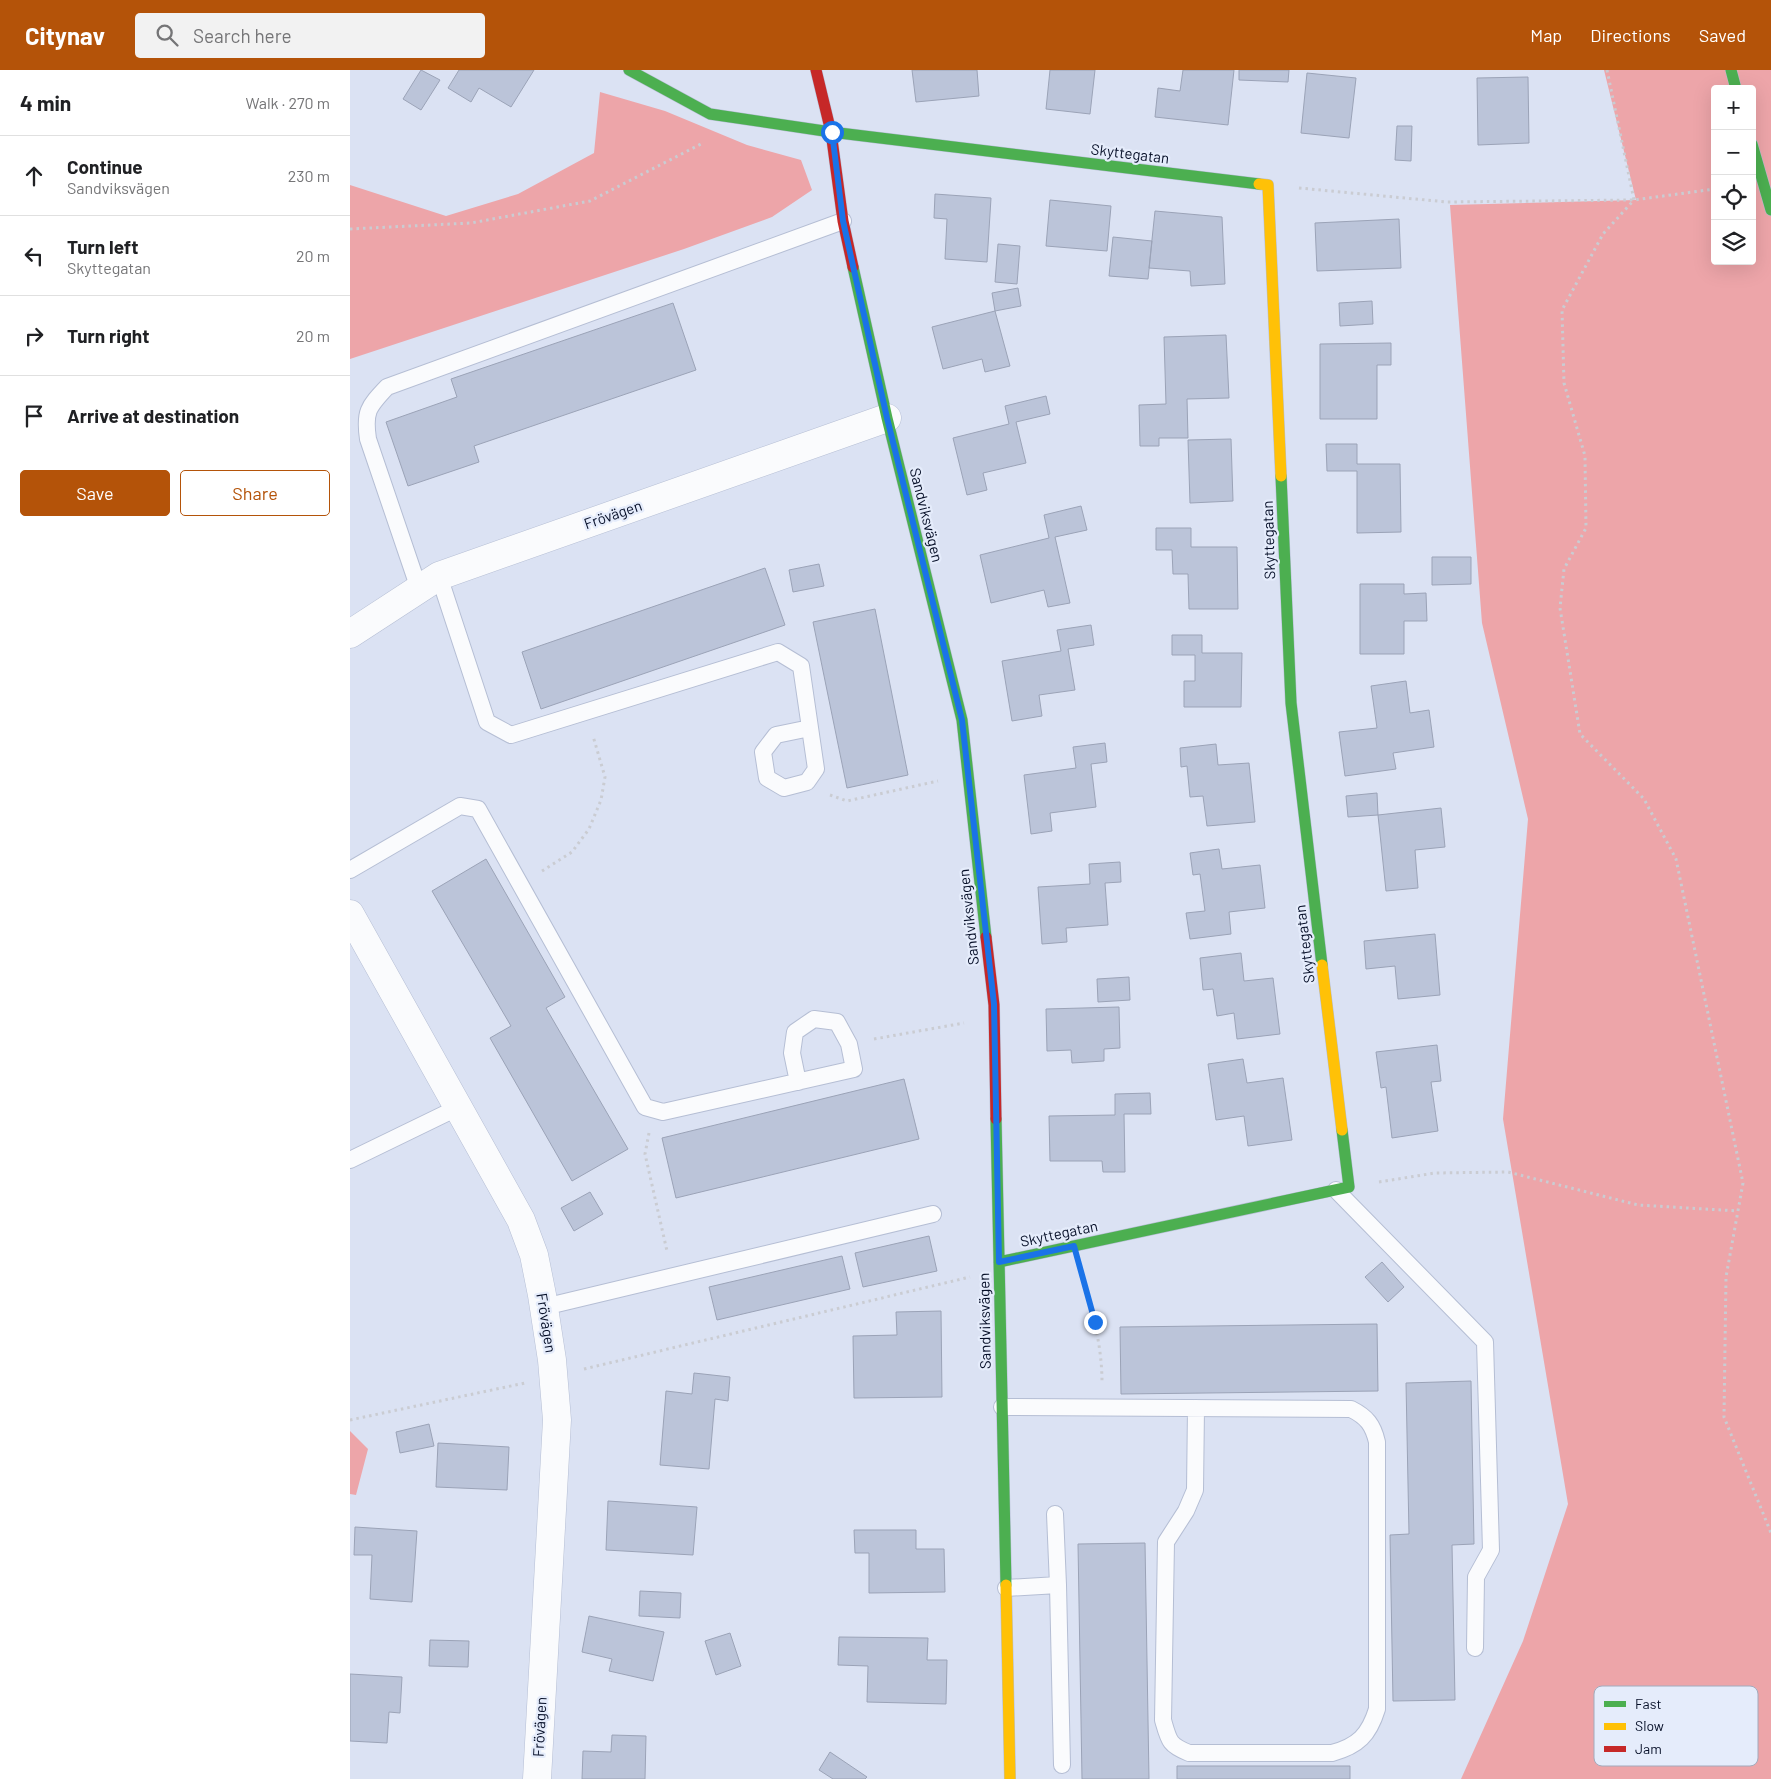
<!DOCTYPE html>
<meta charset="utf-8">
<style>
:root{--surface:#fff;--page:#f2f2f2;--text:#202124;--muted:#757577;--line:#e0e0e0;--accent:#b45309}
body{margin:0;font-family:Barlow,sans-serif;background:var(--page);color:var(--text)}
.controls{position:absolute;right:15px;top:15px;display:grid;overflow:hidden;border-radius:5px;box-shadow:0 5px 20px #0002}
.controls button{width:45px;height:45px;display:grid;place-items:center;padding:0;border:0;border-bottom:1px solid var(--line);background:var(--surface);color:var(--text);font:25px sans-serif}
.stop{position:absolute;width:15px;height:15px;margin:-11px;border:4px solid #1a73e8;border-radius:50%;background:#fff}
.stop.end{background:#1a73e8;border-color:#fff;box-shadow:0 1px 5px #0008}
.list{margin:0;padding:0;list-style:none}
h2{display:flex;justify-content:space-between;align-items:center;height:65px;margin:0;padding:0 20px;font-size:21px}
h2 small{font-size:16px;font-weight:400;color:var(--muted)}
.list li{display:grid;grid-template-columns:32px 1fr auto;gap:15px;align-items:center;box-sizing:border-box;height:80px;padding:0 20px;border-top:1px solid var(--line)}
.list b{display:block;font-size:19px;white-space:nowrap}
.list p{margin:0;font-size:16px;white-space:nowrap;color:var(--muted)}
.list em{font-size:16px;font-style:normal;color:var(--muted)}
.actions{display:flex;gap:10px;padding:15px 20px}
.actions a{flex:1;padding:11px 0;border:1px solid var(--accent);border-radius:5px;text-align:center;font-size:18px;color:var(--accent)}
.actions .main{background:var(--accent);color:#fff}
.icon{flex:none;width:28px;height:28px;fill:none;stroke:currentColor;stroke-width:2;stroke-linecap:round;stroke-linejoin:round}
.map{position:relative;flex:none;width:1421px;height:1709px;overflow:hidden}
header{display:flex;align-items:center;gap:30px;box-sizing:border-box;height:70px;padding:0 25px;background:var(--accent);color:#fff}
header strong{font-size:24px}
nav{display:flex;gap:28px;margin-inline-start:auto;font-size:18px}
.search{width:350px;height:45px;background:var(--page);display:flex;align-items:center;gap:12px;box-sizing:border-box;padding:0 18px;border-radius:5px;color:var(--muted);font-size:19px}
main{display:flex}
aside{flex:1;background:var(--surface)}
.map>svg:first-child{display:block}
.forest{fill:#eda5a9;fill-rule:evenodd}
.building{fill:#bbc4d9;stroke:#9ba3b7}
.lines{fill:none;stroke-linecap:round;stroke-linejoin:round}
.lane-casing{stroke:#b5bed4;stroke-width:18}
.street-casing{stroke:#b5bed4;stroke-width:29}
.fast-casing{stroke:#b5bed4;stroke-width:12}
.slow-casing{stroke:#b5bed4;stroke-width:12}
.jam-casing{stroke:#b5bed4;stroke-width:12}
.path{stroke:#caccd2;stroke-width:3;stroke-dasharray:2.5 4;stroke-linecap:butt}
.lane{stroke:#fafbfd;stroke-width:16}
.street{stroke:#fafbfd;stroke-width:28}
.fast{stroke:#4caf50;stroke-width:11}
.slow{stroke:#ffc107;stroke-width:11}
.jam{stroke:#c62828;stroke-width:11}
.route{stroke:#1a73e8;stroke-width:6}
.labels{text-anchor:middle;stroke-width:4.5;stroke-linejoin:round;paint-order:stroke}
.street-label{font-size:15px;fill:#060f28;stroke:#e5ecfb}
.key{fill:#e5ecfb;stroke:#a2aabc;stroke-width:1}
.key-label{font-size:14px;fill:#060f28}
</style>
<header>
<strong>Citynav</strong>
<div class="search"><svg class="icon" aria-label="search" viewBox="0 0 24 24"><circle cx="10" cy="10" r="6"/><path d="M15 15l6 6"/></svg>Search here</div>
<nav><a>Map</a><a>Directions</a><a>Saved</a></nav>
</header>
<main>
<aside>
<h2>4 min<small>Walk · 270 m</small></h2>
<ul class="list">
<li><svg class="icon" aria-label="ahead" viewBox="0 0 24 24"><path d="M12 20V5M6 11l6-6 6 6"/></svg><div><b>Continue</b><p>Sandviksvägen</p></div><em>230 m</em></li>
<li><svg class="icon" aria-label="left" viewBox="0 0 24 24"><path d="M17 20v-9H6M10 6l-5 5 5 5"/></svg><div><b>Turn left</b><p>Skyttegatan</p></div><em>20 m</em></li>
<li><svg class="icon" aria-label="right" viewBox="0 0 24 24"><path d="M7 20v-9h11M14 6l5 5-5 5"/></svg><div><b>Turn right</b></div><em>20 m</em></li>
<li><svg class="icon" aria-label="arrive" viewBox="0 0 24 24"><path d="M6 21V4h12l-3 4 3 4H6"/></svg><div><b>Arrive at destination</b></div></li>
</ul>
<div class="actions"><a class="main">Save</a><a>Share</a></div>
</aside>
<div class="map">
<svg width="1421" height="1709" viewBox="0 0 1421 1709">
<rect width="100%" height="100%" fill="#dbe2f3"/>
<path class="forest" d="M1254 0H1421V1709H1111L1173 1571 1218 1434 1153 1049 1178 749 1132 553 1100 135 1286 130ZM1365 19H1402V191H1365Z
M250 22 315 41 397 75 451 90 462 120 422 147 334 179 0 289V115L96 146 168 124 244 83Z
M0 1361 18 1379 6 1425 0 1424Z"/>
<path class="building" d="M71 0 90 10 71 40 53 29Z
M109 0H184L161 37 129 18 121 32 98 18Z
M562 0H627L629 26 566 32Z
M700 0H745L740 44 696 39Z
M833 0H884L878 55 805 47 808 18 830 21Z
M889 0H939L938 12 889 10Z
M957 3 1006 8 999 68 951 63Z
M1178 7 1179 73 1128 75 1127 8Z
M1047 56H1062L1061 91 1045 90Z
M585 124 641 128 637 192 595 189 597 149 584 148Z
M700 130 761 136 757 181 696 176Z
M805 141 872 147 875 214 841 216 840 201 799 198Z
M1049 149 1051 198 967 201 965 153Z
M763 167 802 171 798 209 759 206Z
M648 174 670 176 667 214 645 212Z
M668 218 671 236 645 241 642 223Z
M1022 231 1023 254 990 256 989 233Z
M323 233 346 300 124 376 129 392 58 416 36 352 107 327 101 309Z
M645 241 660 296 635 302 632 289 593 299 582 257Z
M876 265 879 328 837 329 838 368H809V376H790L789 335 816 334 814 267Z
M1041 273V295H1027V349H970V274Z
M696 326 700 344 666 352 676 393 633 403 637 420 617 425 603 368 659 354 655 336Z
M881 369 883 431 840 433 838 370Z
M976 374H1007V394H1050L1051 462 1007 463V401H977Z
M731 436 737 460 705 467 720 533 698 537 694 520 641 533 630 485 699 468 694 445Z
M806 458H841V477H887L888 539H839L838 504H823L822 480H806Z
M1082 487H1121V514L1082 515Z
M469 494 474 516 443 522 439 500Z
M415 498 435 555 191 639 172 582Z
M1010 514H1054V524L1076 523 1077 551H1054V584H1010Z
M525 539 558 705 497 718 463 552Z
M741 555 744 575 718 579 725 620 689 625 692 646 662 651 652 591 711 581 707 560Z
M822 565H852V583H892L891 637H834V611H845V585H822Z
M1056 611 1060 643 1079 640 1084 677 1043 683 1046 699 995 706 989 662 1027 658 1021 616Z
M755 673 757 692 741 694 746 737 700 743 702 761 681 764 674 705 726 698 723 677Z
M866 674 868 695 899 693 905 752 857 756 853 726 840 727 837 696 831 697 830 678Z
M1027 723 1028 745 998 747 996 726Z
M1091 738 1095 777 1065 780 1068 818 1036 821 1028 745Z
M869 779 872 799 910 795 915 838 879 842 881 864 840 869 836 843 855 841 850 804 843 805 840 783Z
M136 789 215 927 196 938 278 1079 222 1111 140 968 161 956 82 821Z
M770 792 771 812 755 813 758 855 716 858 717 872 692 874 688 817 740 814 739 794Z
M1085 864 1090 925 1048 929 1045 896 1016 899 1014 871Z
M891 883 894 911 923 908 930 964 887 969 884 943 867 946 863 919 853 920 850 888Z
M779 907 780 930 748 932 747 909Z
M769 937 770 978 754 979V991L722 993 721 980 697 981 696 939Z
M1087 975 1091 1011 1081 1012 1088 1061 1042 1068 1036 1017 1031 1018 1026 982Z
M893 989 897 1013 933 1008 942 1070 898 1076 894 1046 866 1050 858 994Z
M554 1009 569 1069 326 1128 312 1068Z
M800 1023 801 1044H774L775 1102H753L752 1091H700L699 1046 765 1045V1024Z
M240 1122 253 1144 224 1161 211 1138Z
M579 1166 587 1201 513 1217 505 1183Z
M492 1186 500 1219 367 1250 359 1217Z
M1032 1192 1054 1217 1038 1232 1015 1207Z
M591 1241 592 1327 504 1328 503 1266 547 1265 546 1242Z
M1027 1254 1028 1321 771 1324 770 1257Z
M344 1303 380 1307 378 1331 365 1329 359 1399 310 1395 316 1321 342 1324Z
M1121 1311 1124 1474 1102 1475 1105 1630 1043 1631 1040 1465 1059 1464 1056 1313Z
M79 1354 84 1376 50 1383 46 1362Z
M88 1373 159 1377 157 1420 86 1417Z
M258 1431 347 1437 343 1485 256 1480Z
M5 1457 67 1461 62 1532 20 1529 22 1485H4Z
M504 1460H566V1479H594L595 1522 519 1523V1483H505Z
M795 1473 799 1709H732L728 1474Z
M290 1521 331 1523 330 1548 289 1546Z
M239 1546 314 1562 303 1611 259 1601 262 1589 232 1582Z
M380 1563 391 1596 366 1605 355 1571Z
M489 1567 578 1568 577 1590H597L596 1634 517 1632 518 1596 488 1595Z
M80 1570 119 1571 118 1597 79 1596Z
M0 1604 52 1607 50 1643 39 1642 37 1673 0 1671Z
M262 1665 296 1666 295 1709H232L233 1681 261 1682Z
M480 1682 517 1707 515 1709H483L469 1700Z
M827 1696H1000V1709H827Z"/>
<g class="lines">
<defs>
<path id="lane" d="M89 506 137 652 161 665 428 582 451 596 466 699 457 712 434 718 417 708 413 682 426 665 460 658
M69 519 18 369C14 342 18 337 37 317L493 151
M0 800 110 736 128 739 295 1037 313 1042 504 999 499 974 487 952 464 949 445 962 442 983 448 1012
M0 1090 107 1038
M986 1120 1135 1272 1141 1480 1126 1507 1125 1578
M194 1237 583 1144
M652 1337 1001 1339C1017 1347 1023 1355 1027 1372V1639C1019 1665 1008 1676 982 1683H839C819 1675 819 1671 813 1650L816 1472 836 1441 845 1420 846 1338
M708 1515 712 1695
M656 1518 708 1515 705 1444"/>
<path id="street" d="M0 564 89 506 537 348
M0 844 171 1150 184 1185 192 1225 202 1290 207 1350 187 1709"/>
<path id="fast" d="M279 0 360 44 481 62 909 114
M1381 0 1386 19
M1402 74 1421 140
M503 197 537 348 612 650 636 867
M931 406 941 633 972 895
M646 1049 656 1515
M649 1192 999 1117 992 1060"/>
<path id="slow" d="M909 114 918 115 931 406
M972 895 992 1060
M656 1515 660 1709"/>
<path id="jam" d="M466 0 481 62 493 151 503 197
M636 867 644 935 646 1049"/>
</defs>
<use href="#lane" class="lane-casing"/>
<use href="#street" class="street-casing"/>
<use href="#fast" class="fast-casing"/>
<use href="#slow" class="slow-casing"/>
<use href="#jam" class="jam-casing"/>
<path class="path" d="M1257 0 1284 130 1253 164 1212 240 1214 313 1235 386 1236 458 1214 499 1210 538 1230 664 1294 729 1326 789 1393 1113 1376 1207 1374 1347 1421 1463
M949 118 1097 132 1284 130 1365 119
M0 159 121 153 240 131 351 74
M480 725 497 731 588 711
M192 801 222 782 239 759 251 730 255 707 243 666
M524 969 614 953
M299 1063 295 1084 317 1181
M1029 1112 1085 1103 1158 1102 1288 1135 1388 1141
M732 1206C742 1240 752 1275 752 1312
M234 1299 620 1207
M0 1350 175 1313"/>
<use href="#lane" class="lane"/>
<use href="#street" class="street"/>
<use href="#fast" class="fast"/>
<use href="#slow" class="slow"/>
<use href="#jam" class="jam"/>
</g>
<g class="lines">
<path class="route" d="M482 62 493 151 537 348 612 650 644 934 649 1192 724 1176 745 1252"/>
</g>
<g class="labels">
<g class="street-label">
<text transform="translate(780 84) rotate(7)" y="5">Skyttegatan</text>
<text transform="translate(263 445) rotate(-19)" y="5">Frövägen</text>
<text transform="translate(576 445) rotate(76)" y="5">Sandviksvägen</text>
<text transform="translate(919 470) rotate(-92)" y="5">Skyttegatan</text>
<text transform="translate(619 847) rotate(-96)" y="5">Sandviksvägen</text>
<text transform="translate(955 874) rotate(-97)" y="5">Skyttegatan</text>
<text transform="translate(709 1164) rotate(-12)" y="5">Skyttegatan</text>
<text transform="translate(635 1251) rotate(-91)" y="5">Sandviksvägen</text>
<text transform="translate(196 1253) rotate(81)" y="5">Frövägen</text>
<text transform="translate(190 1657) rotate(-87)" y="5">Frövägen</text>
</g>
</g>
<rect x="1244" y="1616" width="164" height="80" rx="8" class="key"/>
<rect x="1254" y="1631" width="22" height="6" fill="#4caf50"/>
<rect x="1254" y="1653" width="22" height="7" fill="#ffc107"/>
<rect x="1254" y="1676" width="22" height="6" fill="#c62828"/>
<g class="key-label">
<text x="1285" y="1639">Fast</text>
<text x="1285" y="1661">Slow</text>
<text x="1285" y="1684">Jam</text>
</g>
</svg>
<div class="controls">
<button>+</button>
<button>−</button>
<button><svg class="icon" aria-label="locate" viewBox="0 0 24 24"><circle cx="12" cy="12" r="6"/><path d="M12 2v4M12 18v4M2 12h4M18 12h4"/></svg></button>
<button><svg class="icon" aria-label="layers" viewBox="0 0 24 24"><path d="M12 4l9 5-9 5-9-5zM3 14l9 5 9-5"/></svg></button>
</div>
<div class="stop" style="left:482px;top:62px"></div>
<div class="stop end" style="left:745px;top:1252px"></div>
</div>
</main>
